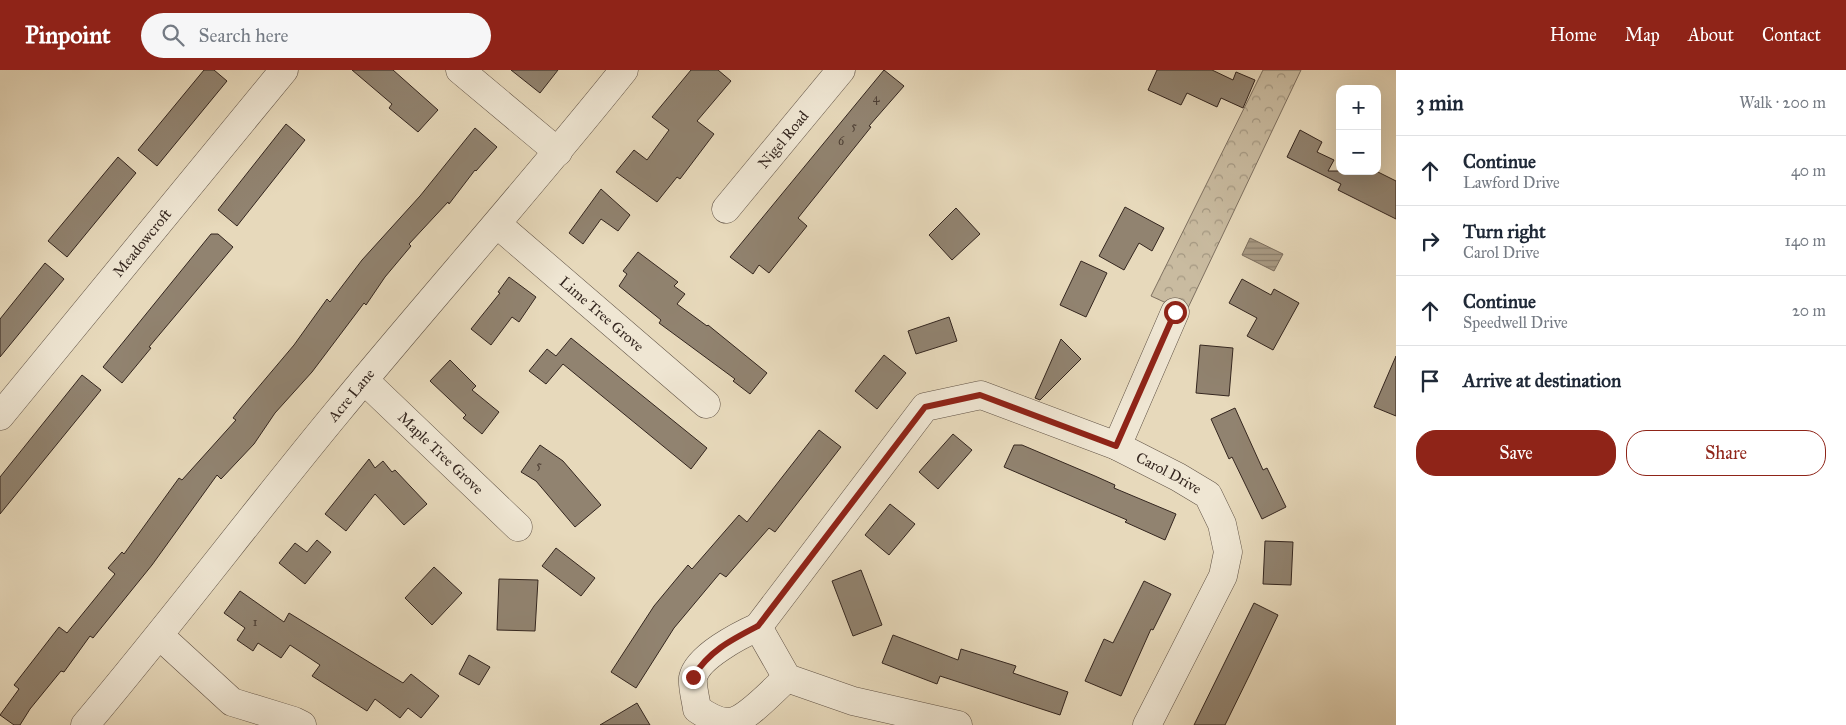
<!DOCTYPE html>
<meta charset="utf-8">
<style>
:root{--surface:#fff;--page:#f6f6f7;--text:#1f2937;--muted:#747a83;--line:#e0e1e3;--accent:#8f2418}
body{margin:0;font-family:"IM FELL Great Primer",serif;background:var(--page);color:var(--text)}
.controls{position:absolute;right:15px;top:15px;display:grid;overflow:hidden;border-radius:10px;box-shadow:0 5px 20px #0002}
.controls button{width:45px;height:45px;display:grid;place-items:center;padding:0;border:0;border-bottom:1px solid var(--line);background:var(--surface);color:var(--text);font:25px sans-serif}
.stop{position:absolute;width:15px;height:15px;margin:-11px;border:4px solid #8f2418;border-radius:50%;background:#fff}
.stop.end{background:#8f2418;border-color:#fff;box-shadow:0 1px 5px #0008}
.list{margin:0;padding:0;list-style:none}
h2{display:flex;justify-content:space-between;align-items:center;height:65px;margin:0;padding:0 20px;font-size:21px}
h2 small{font-size:16px;font-weight:400;color:var(--muted)}
.list li{display:grid;grid-template-columns:32px 1fr auto;gap:15px;align-items:center;box-sizing:border-box;height:70px;padding:0 20px;border-top:1px solid var(--line)}
.list b{display:block;font-size:19px;white-space:nowrap}
.list p{margin:0;font-size:16px;white-space:nowrap;color:var(--muted)}
.list em{font-size:16px;font-style:normal;color:var(--muted)}
.actions{display:flex;gap:10px;padding:15px 20px}
.actions a{flex:1;padding:11px 0;border:1px solid var(--accent);border-radius:20px;text-align:center;font-size:18px;color:var(--accent)}
.actions .main{background:var(--accent);color:#fff}
.icon{flex:none;width:28px;height:28px;fill:none;stroke:currentColor;stroke-width:2;stroke-linecap:round;stroke-linejoin:round}
.map{position:relative;flex:none;width:1396px;height:655px;overflow:hidden}
header{display:flex;align-items:center;gap:30px;box-sizing:border-box;height:70px;padding:0 25px;background:var(--accent);color:#fff}
header strong{font-size:24px}
nav{display:flex;gap:28px;margin-inline-start:auto;font-size:18px}
.search{width:350px;height:45px;background:var(--page);display:flex;align-items:center;gap:12px;box-sizing:border-box;padding:0 18px;border-radius:28px;color:var(--muted);font-size:19px}
main{display:flex}
aside{flex:1;background:var(--surface)}
.map>svg:first-child{display:block}
.forest{fill:url(#forest-crowns);stroke:#7e7060}
.water{fill:url(#water-rules);stroke:#7b6d5d}
.building{fill:#918370;stroke:#34261f}
.lines{fill:none;stroke-linecap:round;stroke-linejoin:round}
.minor-casing{stroke:#615346;stroke-width:29}
.minor{stroke:#efe6d3;stroke-width:28}
.route{stroke:#8f2418;stroke-width:6}
.labels{text-anchor:middle;stroke-width:4;stroke-linejoin:round;paint-order:stroke}
.number-label{font-size:12px;fill:#4b3d33}
.street-label{font-size:15px;fill:#34261f;stroke:#efe6d3}
</style>
<header>
<strong>Pinpoint</strong>
<div class="search"><svg class="icon" aria-label="search" viewBox="0 0 24 24"><circle cx="10" cy="10" r="6"/><path d="M15 15l6 6"/></svg>Search here</div>
<nav><a>Home</a><a>Map</a><a>About</a><a>Contact</a></nav>
</header>
<main>
<div class="map">
<svg width="1396" height="655" viewBox="0 0 1396 655">
<defs>
<pattern id="forest-crowns" width="20" height="18" patternUnits="userSpaceOnUse" patternTransform="scale(1.25)"><rect width="20" height="18" fill="#c9bba0"/><path d="M2 6a3 3 0 1 1 6 0M12 15a3 3 0 1 1 6 0" fill="none" stroke="#a49882"/></pattern>
<pattern id="water-rules" width="6" height="5" patternUnits="userSpaceOnUse" patternTransform="scale(1.25)"><rect width="6" height="5" fill="#aa9c86"/><path d="M0 2.5h6" fill="none" stroke="#8b7f6d"/></pattern>
</defs>
<rect width="100%" height="100%" fill="#e7d9bb"/>
<filter id="stains"><feTurbulence type="fractalNoise" baseFrequency=".004" numOctaves="4"/><feColorMatrix values="0 0 0 0 .2 0 0 0 0 .09 0 0 0 0 .02 0 0 0 .5 -.17"/></filter>
<radialGradient id="worn" r=".72"><stop offset=".6" stop-color="#630" stop-opacity="0"/><stop offset="1" stop-color="#630" stop-opacity=".3"/></radialGradient>
<path class="forest" d="M1263 0H1301L1186 242 1151 226Z"/>
<path class="water" d="M1250 168 1283 184 1274 201 1242 185Z"/>
<path class="building" d="M204 0H214L227 11 157 96 138 80Z
M352 0H393L438 40 418 62 389 38 392 34Z
M511 0H558L540 23Z
M691 0H718L731 11 697 51 714 64 680 109 677 107 657 132 616 102 634 80 647 90 669 60 652 47Z
M884 0 904 16 869 56 871 57 798 148 807 156 769 203 759 195 753 204 730 187Z
M1157 0H1212L1233 10 1236 2 1255 10 1243 38 1221 28 1217 37 1187 23 1181 35 1148 20Z
M286 54 305 70 237 156 218 140Z
M475 58 497 77 476 101 475 100 449 134 448 132 409 174 411 176 385 207 366 235 364 233 312 302 275 343 254 374 221 409 217 405 152 495 93 568 90 566 64 602 61 601 30 639 20 655H14L0 645 19 619 14 615 59 557 67 563 115 504 108 498 122 482 124 484 179 408 182 410 236 350 233 348 240 339 294 275 327 229 330 232 362 190 420 126Z
M1300 60 1322 72 1317 82 1334 90 1328 101H1376L1396 111V149L1338 120 1341 114 1287 87Z
M118 87 136 103 67 187 48 171Z
M601 119 630 145 618 161 601 149 583 174 569 163Z
M1125 137 1164 158 1152 181 1139 173 1124 200 1099 186Z
M956 138 980 164 952 190 929 165Z
M211 164H218L233 177 149 277 151 278 122 313 103 297Z
M638 182 678 212 674 216 685 224 677 234 707 256 708 255 767 303 750 324 733 311 735 309 659 253 661 250 619 216 627 204 623 201Z
M1081 191 1107 203 1086 247 1060 235Z
M45 193 64 209 0 287V249Z
M509 207 536 227 519 252 512 247 491 275 471 259 500 223 498 222Z
M1242 209 1271 225 1274 219 1299 233 1273 280 1247 266 1257 248 1229 233Z
M949 247 957 271 916 284 908 261Z
M571 268 707 378 691 399 563 294 546 314 529 301 547 279 556 286Z
M1061 269 1081 289 1040 330 1035 328Z
M1200 275 1233 278 1229 326 1196 323Z
M884 285 906 303 877 339 855 321Z
M1396 286V346L1374 337Z
M450 290 476 316 472 320 499 342 482 364 463 348 466 345 430 311Z
M82 305 101 320 0 444V407Z
M1235 338 1263 400 1267 398 1286 437 1262 449 1232 387 1229 389 1211 349Z
M819 360 841 377 775 462 769 458 726 507 720 503 674 558 636 618 611 602 654 536 688 495 692 499 739 445 747 452Z
M953 364 972 380 938 419 919 402Z
M540 375 563 391 601 435 575 457 536 411 521 402Z
M1014 375H1022L1095 406 1115 415 1114 418 1176 444 1165 470 1125 452 1127 450 1004 397Z
M369 389 375 398 383 391 392 402 395 400 427 434 404 455 375 424 346 461 325 444Z
M890 434 915 454 889 485 865 465Z
M317 470 331 482 305 514 279 493 295 473 307 482Z
M1265 471 1293 472 1291 515 1263 514Z
M556 478 595 508 581 526 542 496Z
M434 497 462 523 432 555 405 528Z
M861 500 882 555 853 566 832 511Z
M499 509 538 510 535 561 497 560Z
M1144 511 1171 524 1153 560 1151 559 1121 626 1085 611 1104 569 1113 573Z
M240 521 284 552 289 543 403 613 411 604 439 626 421 648 408 638 400 648 375 629 367 641 312 606 320 595 290 575 281 588 258 573 253 581 237 570 245 558 224 543Z
M1254 533 1278 545 1250 604 1225 655H1194Z
M893 565 958 590 961 579 1016 596 1013 603 1068 622 1060 645 940 606 937 614 882 593Z
M469 585 490 597 479 615 459 604Z
M637 633 650 655H600Z"/>
<g class="lines">
<defs>
<g id="minor">
<path d="M460 0 558 82"/>
<path id="s1" d="M726 139 841 0"/>
<path id="s2" d="M497 154 706 334"/>
<path id="s3" d="M364 310 518 457"/>
<path id="s4" d="M0 346 284 0"/>
<path d="M1117 376 1175 242"/>
<path d="M758 557 787 608 853 631 958 655"/>
<path d="M160 566 232 632 294 651 302 655"/>
<path id="s5" d="M787 608C774 619 746 651 729 652 718 653 706 645 697 639 696 630 692 617 693 608 697 587 740 565 758 557L925 337 981 325 1117 376 1178 407 1208 425 1222 454 1228 482 1223 506 1147 655"/>
<path id="s6" d="M85 655C172 552 253 444 339 340 433 226 532 115 624 0"/>
</g>
</defs>
<use href="#minor" class="minor-casing"/>
<use href="#minor" class="minor"/>
</g>
<g class="lines">
<path class="route" d="M693 607C709 581 731 570 758 556L925 337 980 325 1116 376 1175 242"/>
</g>
<g class="labels">
<g class="number-label">
<text x="876" y="32">4</text>
<text x="854" y="60">5</text>
<text x="841" y="75">6</text>
<text x="539" y="399">5</text>
<text x="255" y="556">1</text>
</g>
<g class="street-label">
<text dy="5" stroke="none"><textPath href="#s1" startOffset="90">Nigel Road</textPath></text>
<text dy="5" stroke="none"><textPath href="#s4" startOffset="224">Meadowcroft</textPath></text>
<text dy="5" stroke="none"><textPath href="#s2" startOffset="138">Lime Tree Grove</textPath></text>
<text dy="5" stroke="none"><textPath href="#s6" startOffset="424">Acre Lane</textPath></text>
<text dy="5" stroke="none"><textPath href="#s3" startOffset="106">Maple Tree Grove</textPath></text>
<text dy="5" stroke="none"><textPath href="#s5" startOffset="762">Carol Drive</textPath></text>
</g>
</g>
<rect width="100%" height="100%" filter="url(#stains)"/>
<rect width="100%" height="100%" fill="url(#worn)"/>
</svg>
<div class="controls">
<button>+</button>
<button>−</button>
</div>
<div class="stop" style="left:1175px;top:242px"></div>
<div class="stop end" style="left:693px;top:607px"></div>
</div>
<aside>
<h2>3 min<small>Walk · 200 m</small></h2>
<ul class="list">
<li><svg class="icon" aria-label="ahead" viewBox="0 0 24 24"><path d="M12 20V5M6 11l6-6 6 6"/></svg><div><b>Continue</b><p>Lawford Drive</p></div><em>40 m</em></li>
<li><svg class="icon" aria-label="right" viewBox="0 0 24 24"><path d="M7 20v-9h11M14 6l5 5-5 5"/></svg><div><b>Turn right</b><p>Carol Drive</p></div><em>140 m</em></li>
<li><svg class="icon" aria-label="ahead" viewBox="0 0 24 24"><path d="M12 20V5M6 11l6-6 6 6"/></svg><div><b>Continue</b><p>Speedwell Drive</p></div><em>20 m</em></li>
<li><svg class="icon" aria-label="arrive" viewBox="0 0 24 24"><path d="M6 21V4h12l-3 4 3 4H6"/></svg><div><b>Arrive at destination</b></div></li>
</ul>
<div class="actions"><a class="main">Save</a><a>Share</a></div>
</aside>
</main>
